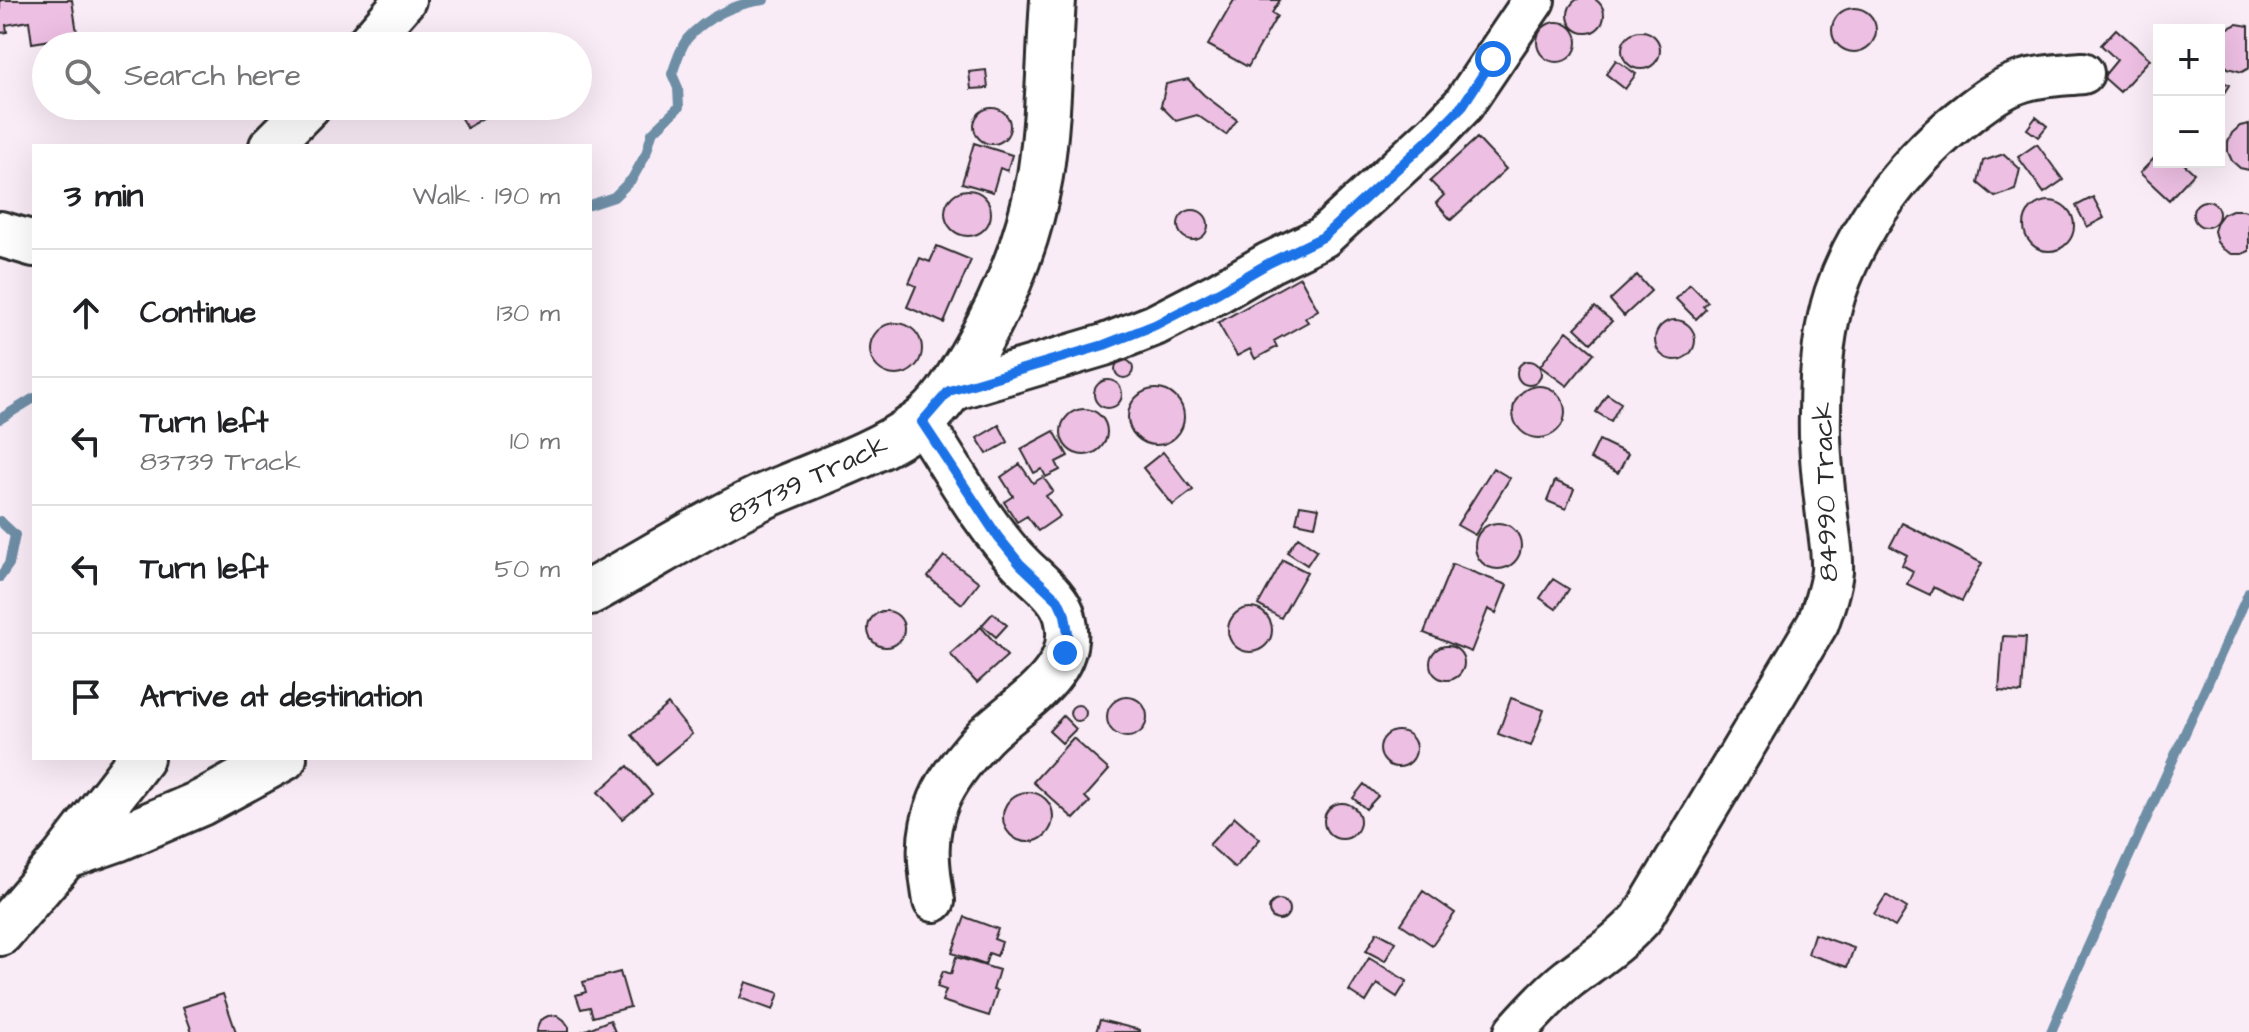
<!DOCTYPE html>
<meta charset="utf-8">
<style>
:root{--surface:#fff;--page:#f2f2f2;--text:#202124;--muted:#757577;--line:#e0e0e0}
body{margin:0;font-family:"Architects Daughter",sans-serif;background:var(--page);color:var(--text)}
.controls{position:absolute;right:24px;top:24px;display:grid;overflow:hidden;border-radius:0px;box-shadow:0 8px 32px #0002}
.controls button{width:72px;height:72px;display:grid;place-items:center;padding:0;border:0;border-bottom:2px solid var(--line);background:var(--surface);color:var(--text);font:40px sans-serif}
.stop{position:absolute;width:24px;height:24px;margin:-18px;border:6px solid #1a73e8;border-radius:50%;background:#fff}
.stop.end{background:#1a73e8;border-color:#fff;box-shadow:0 2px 8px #0008}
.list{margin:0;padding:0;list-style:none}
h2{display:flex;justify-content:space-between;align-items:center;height:104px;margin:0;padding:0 32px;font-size:34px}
h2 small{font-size:26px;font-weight:400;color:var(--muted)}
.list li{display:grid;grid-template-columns:52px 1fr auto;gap:24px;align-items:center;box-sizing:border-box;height:128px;padding:0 32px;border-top:2px solid var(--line)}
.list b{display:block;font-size:30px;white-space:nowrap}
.list p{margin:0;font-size:26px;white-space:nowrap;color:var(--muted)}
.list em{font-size:26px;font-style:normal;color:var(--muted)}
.icon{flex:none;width:44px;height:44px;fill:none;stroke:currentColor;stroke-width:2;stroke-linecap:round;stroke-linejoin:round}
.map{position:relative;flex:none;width:2249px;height:1032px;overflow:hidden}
.search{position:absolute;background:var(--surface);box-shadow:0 8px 32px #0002;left:32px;top:32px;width:560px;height:88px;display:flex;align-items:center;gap:20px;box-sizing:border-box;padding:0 28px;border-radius:44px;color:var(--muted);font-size:30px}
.panel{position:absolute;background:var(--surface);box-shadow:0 8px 32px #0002;left:32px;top:144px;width:560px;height:616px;border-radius:0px}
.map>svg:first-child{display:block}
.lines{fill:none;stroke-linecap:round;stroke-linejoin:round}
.stream{stroke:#6e8ea6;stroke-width:10}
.building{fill:#edbfe3;stroke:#2b2b2b;stroke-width:2}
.minor-casing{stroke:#2b2b2b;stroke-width:46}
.tertiary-casing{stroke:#2b2b2b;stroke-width:50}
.minor{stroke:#fff;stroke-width:40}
.tertiary{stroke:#fff;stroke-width:44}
.route{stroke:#1a73e8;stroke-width:10}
.labels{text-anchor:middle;stroke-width:6;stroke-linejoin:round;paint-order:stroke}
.street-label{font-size:28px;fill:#2b2b2b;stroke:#fff}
</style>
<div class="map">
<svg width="2249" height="1032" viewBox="0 0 2249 1032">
<rect width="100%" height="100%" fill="#faecf7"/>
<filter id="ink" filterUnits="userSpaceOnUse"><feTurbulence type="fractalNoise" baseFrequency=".0125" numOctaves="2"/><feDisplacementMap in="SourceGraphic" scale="16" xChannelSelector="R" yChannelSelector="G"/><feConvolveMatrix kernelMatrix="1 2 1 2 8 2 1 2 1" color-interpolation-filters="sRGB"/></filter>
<g filter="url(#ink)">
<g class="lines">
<path class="stream" d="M590 205 614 197 632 179 646 154 652 133 679 107 678 88 672 74C676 63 680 48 687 39 706 17 736 3 764 0
M0 419 34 398
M0 521 15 535 9 564 0 577
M2051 1032 2073 980 2249 592"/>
</g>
<path class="building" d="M1568 15a18 18 0 1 1 36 0a18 18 0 1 1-36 0Z
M0 0H72L79 46H52L51 40 32 43 29 21 6 25 7 32 0 33Z
M1234 0H1280L1272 13 1277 16 1248 67 1208 45Z
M1832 30a22 22 0 1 1 44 0a22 22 0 1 1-44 0Z
M1537 42a20 20 0 1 1 40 0a20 20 0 1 1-40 0Z
M2237 24 2249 26V68L2242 72 2228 68 2219 59V38L2224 30Z
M2116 29 2150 59 2120 92 2103 77 2117 60 2101 45Z
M1622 50a19 19 0 1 1 38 0a19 19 0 1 1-38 0Z
M473 33 482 46H453Z
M1616 60 1636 74 1625 89 1606 74Z
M986 70 988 88 971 89 969 72Z
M1188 79 1204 95 1237 120 1226 135 1197 115 1176 121 1161 106 1166 84Z
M2219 79 2229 85 2219 101Z
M456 106H508L499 112 497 109 467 128 454 107Z
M974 126a18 18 0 1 1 36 0a18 18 0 1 1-36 0Z
M2036 117 2047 126 2038 137 2027 129Z
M2249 124V170L2240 168 2232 161 2228 152V142L2232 133 2240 126Z
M1477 138 1506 169 1451 220 1436 203 1444 195 1430 181Z
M974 143 1012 155 1007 171 1000 168 993 192 962 183Z
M2037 144 2063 180 2044 193 2018 157Z
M2159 153V162H2182L2194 173 2169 200 2140 173Z
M2004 154 2020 169 2015 190 1995 197 1978 183 1983 161Z
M945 213a23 23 0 1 1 46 0a23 23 0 1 1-46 0Z
M2093 197 2104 218 2087 227 2076 206Z
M2193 214a13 13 0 1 1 26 0a13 13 0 1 1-26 0Z
M2024 226a25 25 0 1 1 50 0a25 25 0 1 1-50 0Z
M1178 225a15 15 0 1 1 30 0a15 15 0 1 1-30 0Z
M2232 210H2243L2249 212V251L2242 254H2232L2223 249 2217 242 2214 231 2217 222 2223 214Z
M937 246 971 260 944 323 907 307 916 286 909 283 920 258 930 262Z
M1637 275 1651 291 1624 316 1610 300Z
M1300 277 1318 310 1305 318 1308 322 1274 341 1277 347 1255 359 1250 349 1237 356 1218 323Z
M1690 284 1708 302 1703 306 1706 309 1696 319 1676 299Z
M1595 307 1612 321 1591 343 1575 328Z
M1655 340a20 20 0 1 1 40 0a20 20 0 1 1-40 0Z
M870 349a26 26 0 1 1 52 0a26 26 0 1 1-52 0Z
M1567 331 1594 353 1567 386 1540 366Z
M1115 369a9 9 0 1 1 18 0a9 9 0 1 1-18 0Z
M1517 373a12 12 0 1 1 24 0a12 12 0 1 1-24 0Z
M1094 394a14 14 0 1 1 28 0a14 14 0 1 1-28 0Z
M1513 412a26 26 0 1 1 52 0a26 26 0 1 1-52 0Z
M1128 417a28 28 0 1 1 56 0a28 28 0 1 1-56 0Z
M1607 394 1621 403 1611 421 1596 412Z
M1061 432a23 23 0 1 1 46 0a23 23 0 1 1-46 0Z
M999 425 1008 442 987 454 977 438Z
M1054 431 1068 456 1056 462 1060 470 1046 477 1042 469 1034 473 1021 449Z
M1599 440 1628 454 1618 473 1590 459Z
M1163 452 1193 490 1173 505 1143 468Z
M1020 464 1033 483 1043 477 1053 491 1046 496 1060 516 1038 531 1027 516 1017 522 1004 502 1013 496 1001 477Z
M1493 468 1510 478 1475 535 1457 525Z
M1555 481 1574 489 1566 509 1547 501Z
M1300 505 1319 508 1315 526 1296 522Z
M1475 546a23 23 0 1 1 46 0a23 23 0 1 1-46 0Z
M1902 523 1982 563 1962 601 1933 587 1930 595 1907 584 1913 571 1902 565 1907 555 1890 546Z
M1298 537 1317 550 1307 565 1287 552Z
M944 556 979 582 962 604 928 577Z
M1283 560 1307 572 1281 618 1258 605Z
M1452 564 1507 585 1496 613 1488 609 1471 652 1424 633Z
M1553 579 1569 589 1556 609 1540 598Z
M1228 630a22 22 0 1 1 44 0a22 22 0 1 1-44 0Z
M868 629a18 18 0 1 1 36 0a18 18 0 1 1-36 0Z
M993 613 1007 625 996 637 982 625Z
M981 627 1007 656 977 683 950 654Z
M2003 636 2026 637 2022 693 1999 691Z
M1430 663a17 17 0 1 1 34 0a17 17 0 1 1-34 0Z
M1107 717a20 20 0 1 1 40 0a20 20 0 1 1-40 0Z
M1511 698 1544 710 1531 746 1498 734Z
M668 704 692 734 656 764 632 735Z
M1070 713a8 8 0 1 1 16 0a8 8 0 1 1-16 0Z
M1063 716 1076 729 1062 743 1049 731Z
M1380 749a18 18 0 1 1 36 0a18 18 0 1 1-36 0Z
M1073 738 1109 770 1085 797 1090 802 1074 819 1033 782Z
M628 766 652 794 622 819 598 792Z
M1364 784 1378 796 1366 809 1353 798Z
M1003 817a25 25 0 1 1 50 0a25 25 0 1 1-50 0Z
M1324 821a18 18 0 1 1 36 0a18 18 0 1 1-36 0Z
M1235 817 1260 839 1235 868 1209 845Z
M1423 891 1455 913 1432 945 1401 924Z
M1886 895 1907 908 1895 927 1874 914Z
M1269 910a10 10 0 1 1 20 0a10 10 0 1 1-20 0Z
M965 917 998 929 994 939 1002 942 997 956 989 953 985 965 952 953Z
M1377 932 1396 942 1385 961 1366 951Z
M1814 934 1854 948 1847 967 1808 954Z
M956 957 999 970 993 990 997 991 989 1016 942 1001 946 990 937 987 943 971 951 974Z
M1369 958 1407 981 1397 997 1377 984 1366 1002 1349 991Z
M620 972 630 1007 593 1017 590 1007 581 1009 576 995 586 992 583 982Z
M746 982 779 993 773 1010 740 998Z
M223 994 236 1032H192L183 1007Z
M557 1015 564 1020 569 1027V1032H536L540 1020 548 1016Z
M610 1020 615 1032H581Z
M1100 1020 1140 1030V1032H1096Z"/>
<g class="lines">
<defs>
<path id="minor" d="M365 46 405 0
M270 146 310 106
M949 391 1104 345 1155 325 1219 292 1269 263 1323 237 1437 132 1463 105 1534 0
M922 422C952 468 985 528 1023 566 1038 581 1060 596 1065 617 1080 674 1018 703 985 736 968 754 949 776 939 800 924 835 928 865 934 901
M1515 1032C1531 1014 1549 994 1568 979 1594 959 1619 943 1641 919L1818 623C1824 606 1830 589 1832 571 1833 553 1829 534 1827 516 1823 482 1819 448 1820 414 1820 375 1823 331 1835 294 1859 221 1911 157 1971 111 1987 99 2003 87 2023 81 2042 75 2063 75 2083 73"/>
<path id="tertiary" d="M0 234 34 244
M590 592C647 561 701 526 760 498 813 474 872 457 919 423 942 407 957 380 971 356 1004 301 1029 240 1040 176 1049 118 1049 58 1053 0
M65 857 117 839 201 803 284 758
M0 933 65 857 141 758"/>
</defs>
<use href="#minor" class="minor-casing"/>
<use href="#tertiary" class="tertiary-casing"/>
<use href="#minor" class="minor"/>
<use href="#tertiary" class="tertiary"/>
</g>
</g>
<g class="lines" filter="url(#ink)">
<path class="route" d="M1065 653 1068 633 1065 615 1058 600 1020 564 998 537 922 422 949 391 1104 345 1155 325 1219 292 1269 263 1323 237 1437 132 1463 105 1493 59"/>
</g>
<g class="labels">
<g class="street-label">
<text transform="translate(807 478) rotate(-25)" y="10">83739 Track</text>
<text transform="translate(1824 492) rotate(-92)" y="10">84990 Track</text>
</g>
</g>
</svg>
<div class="controls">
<button>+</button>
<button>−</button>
</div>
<div class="stop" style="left:1493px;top:59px"></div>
<div class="stop end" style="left:1065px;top:653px"></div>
<div class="search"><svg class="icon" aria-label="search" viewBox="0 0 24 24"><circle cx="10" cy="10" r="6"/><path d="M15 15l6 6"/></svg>Search here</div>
<section class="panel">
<h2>3 min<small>Walk · 190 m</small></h2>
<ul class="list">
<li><svg class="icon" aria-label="ahead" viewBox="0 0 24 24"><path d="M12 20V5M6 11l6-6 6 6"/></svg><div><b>Continue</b></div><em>130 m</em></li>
<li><svg class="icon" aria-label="left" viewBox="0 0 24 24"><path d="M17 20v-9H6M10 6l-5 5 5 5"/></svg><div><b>Turn left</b><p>83739 Track</p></div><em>10 m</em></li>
<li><svg class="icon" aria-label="left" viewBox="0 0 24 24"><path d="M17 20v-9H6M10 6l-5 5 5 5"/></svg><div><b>Turn left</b></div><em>50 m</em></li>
<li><svg class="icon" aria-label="arrive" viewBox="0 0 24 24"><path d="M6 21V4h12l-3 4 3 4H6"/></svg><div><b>Arrive at destination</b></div></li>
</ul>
</section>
</div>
